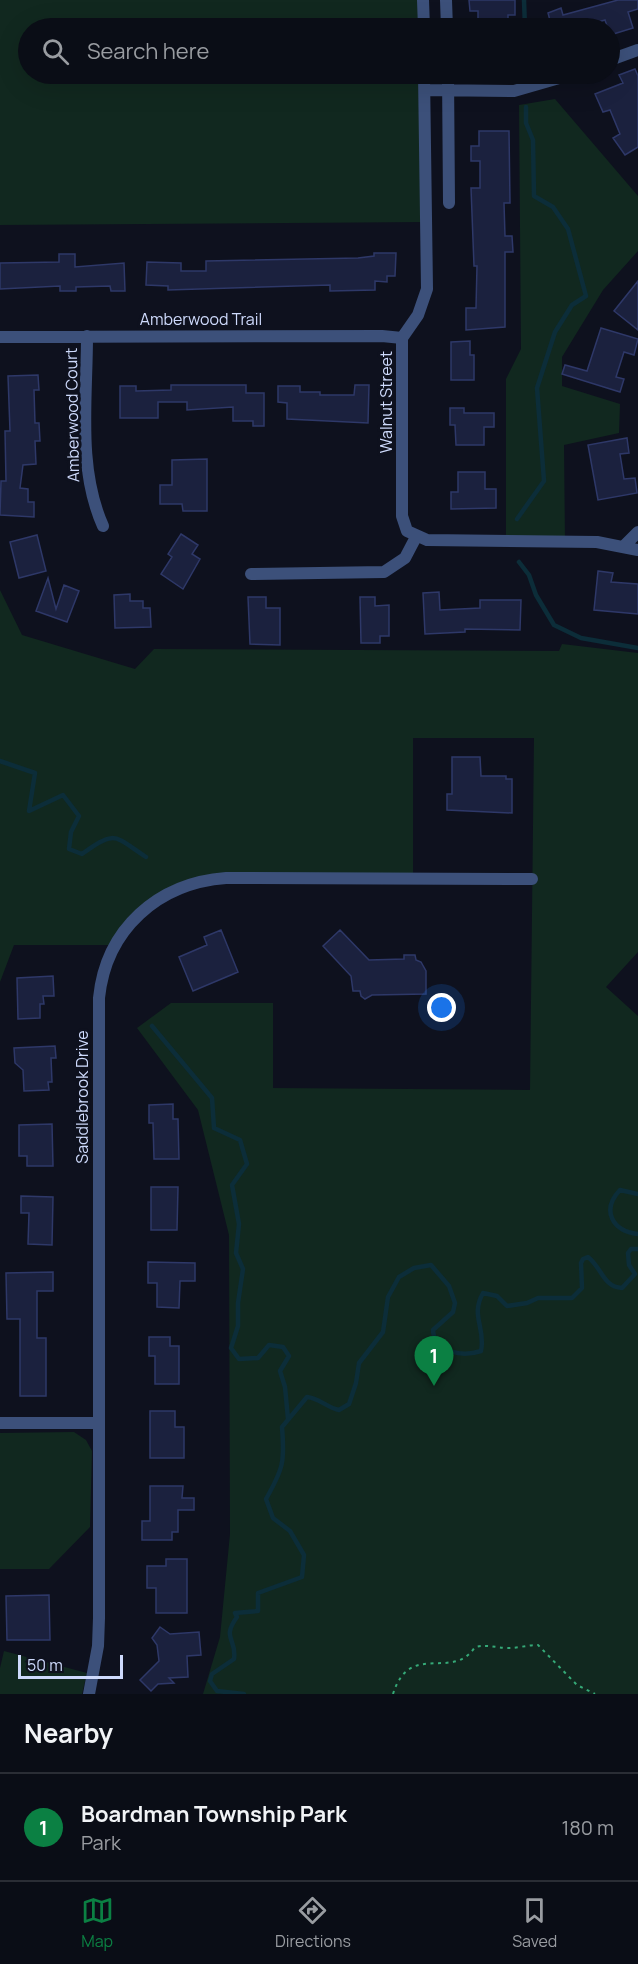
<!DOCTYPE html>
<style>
:root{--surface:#0a0d16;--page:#181b23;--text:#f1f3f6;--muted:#999ca1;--line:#2a2d35;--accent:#0b8043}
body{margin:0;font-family:Manrope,sans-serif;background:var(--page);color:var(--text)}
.scale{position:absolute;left:18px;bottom:15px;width:105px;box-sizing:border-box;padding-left:6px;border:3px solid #cedafc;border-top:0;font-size:16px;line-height:21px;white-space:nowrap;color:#cedafc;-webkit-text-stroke:4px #0e111e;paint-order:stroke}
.you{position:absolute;left:442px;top:1008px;width:21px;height:21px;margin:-15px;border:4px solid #fff;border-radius:50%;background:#1a73e8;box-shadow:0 0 0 9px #1a73e833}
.badge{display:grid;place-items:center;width:39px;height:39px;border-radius:50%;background:var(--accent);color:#fff;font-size:20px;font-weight:700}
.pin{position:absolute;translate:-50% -50px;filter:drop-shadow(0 2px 3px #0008)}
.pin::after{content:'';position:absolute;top:32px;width:21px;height:18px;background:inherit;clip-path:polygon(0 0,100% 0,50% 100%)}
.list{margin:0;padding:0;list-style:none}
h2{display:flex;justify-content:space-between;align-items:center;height:78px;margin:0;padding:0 24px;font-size:26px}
h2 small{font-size:20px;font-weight:400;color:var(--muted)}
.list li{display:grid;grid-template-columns:39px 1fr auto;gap:18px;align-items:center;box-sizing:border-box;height:108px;padding:0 24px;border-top:2px solid var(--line)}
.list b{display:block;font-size:22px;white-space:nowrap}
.list p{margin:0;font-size:20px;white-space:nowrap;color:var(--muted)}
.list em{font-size:20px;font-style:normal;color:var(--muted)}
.icon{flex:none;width:33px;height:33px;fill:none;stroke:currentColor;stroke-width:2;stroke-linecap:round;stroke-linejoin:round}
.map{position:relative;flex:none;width:638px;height:1694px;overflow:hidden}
.search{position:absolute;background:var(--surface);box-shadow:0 6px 24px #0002;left:18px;right:18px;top:18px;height:66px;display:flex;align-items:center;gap:15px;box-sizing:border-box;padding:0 21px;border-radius:33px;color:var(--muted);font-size:22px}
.sheet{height:186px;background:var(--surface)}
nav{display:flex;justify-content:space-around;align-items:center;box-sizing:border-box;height:84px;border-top:2px solid var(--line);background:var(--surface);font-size:16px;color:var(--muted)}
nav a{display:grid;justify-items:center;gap:3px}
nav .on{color:var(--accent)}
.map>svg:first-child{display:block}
.green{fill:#11281f}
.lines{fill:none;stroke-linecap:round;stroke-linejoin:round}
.stream{stroke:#0c2d39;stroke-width:4.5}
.building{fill:#1b213e;stroke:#2e3868;stroke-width:1.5}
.path{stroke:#35a977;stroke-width:2;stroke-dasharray:3 4.5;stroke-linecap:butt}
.minor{stroke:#3c507a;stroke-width:12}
.labels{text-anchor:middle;stroke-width:6;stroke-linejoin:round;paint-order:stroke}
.street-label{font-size:16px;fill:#cedafc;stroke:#0e111e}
</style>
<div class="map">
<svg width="638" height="1694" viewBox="0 0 638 1694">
<rect width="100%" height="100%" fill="#0e111e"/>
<path class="green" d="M0 0H423L424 28H28V74H424L426 222 0 225Z
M555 99 638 196V251L603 290 562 357V386L620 404 619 433 564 445 565 542 506 541V379L521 349 519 105Z
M0 590 22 635 135 669 154 649 559 651 562 644 638 653V952L606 987 638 1016V1694H203L220 1637 230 1534 229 1235 198 1110 137 1028 171 1003H273V1088L530 1090 534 738H413V878H226L167 893 114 945H14L0 982Z
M74 1432 86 1440 92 1451 90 1527 49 1569H0V1433Z
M4 1651 87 1673 82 1694H0V1668Z"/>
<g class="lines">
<path class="stream" d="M524 0 525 28
M517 519 544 481 537 388 555 332 572 305 586 296 568 229 553 207 534 196 533 140 526 123V107
M519 562 529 575 536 595 554 625 581 638 638 648
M0 761 35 773 29 811 63 795 79 816 71 832 69 849 82 854C116 830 113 835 146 857
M152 1026 212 1098 214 1128 240 1140 247 1164 232 1185 239 1224 236 1253 243 1269 238 1303V1326L231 1348 239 1359 258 1358 269 1345 283 1347 289 1356 280 1371 285 1387 288 1419
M638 1194 620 1190C601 1210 612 1231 638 1234
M244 1694 217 1691 210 1681 212 1674 234 1659C237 1638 221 1639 237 1617L235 1613 258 1611V1593L302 1577 304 1555 290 1531 273 1518 266 1499C283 1469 285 1462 282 1427L307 1397C319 1398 326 1407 339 1410L349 1404 356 1383 359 1363 383 1332 388 1297 399 1277 414 1268 431 1265 449 1286 455 1303 453 1312 433 1330C434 1353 463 1357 481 1351 486 1328 470 1316 483 1293L497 1296 507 1306 527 1303 538 1298H572L582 1288 581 1263 583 1259 588 1257C602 1268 603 1287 622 1288L635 1274 629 1265 628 1253 631 1249H638"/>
</g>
<path class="building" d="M469 0H515V15H508V25H478V11H470Z
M618 0H638V9L628 12 633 28 610 35 605 20 577 28H552L548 13 561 8 563 15Z
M635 69 638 76V147L625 155 613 138 620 134 610 110 603 112 595 94 623 83 619 75Z
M479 131H509L510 203H504L505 236H512L513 252H505V327L466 330V308H476L477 266H474L471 188H480V161H471V146H479Z
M374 253H396L395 276H387V282L375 281V290L330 291V285L168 290V286L146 285 147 262 181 263V271H206V261L358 258 374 256Z
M59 254H75V267L124 263 125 291H111L110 286 76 287V291H60V286L0 289V263L59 262Z
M638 281V330L614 311Z
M601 328 638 339 634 355 624 352 616 377 624 379 620 392 562 374 565 365 587 371Z
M470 341V355H474V380H451V342Z
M38 375 39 390H34L35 423H39L40 441H35L36 464 23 465 20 488 28 489V502H34V517L0 515 1 481H6L5 431H10L8 376Z
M171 385H246V393H264V426H253V421H233V407L187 410V402H158V418H120V386H136V391L171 390Z
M355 385H369L368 423 287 419V403L278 402V386H300V392H320V395H354Z
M450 408H464V413H494V427H484V445H456L455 425H450Z
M627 438 629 453 620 454 624 479 635 478 637 493 598 500 588 445Z
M207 459V511H183L182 504H160V485H172V460Z
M458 472H485V489H496V508L451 509V492H458Z
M181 534 198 545 192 554 200 559 183 589 161 574 172 557 168 554Z
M37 535 46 571 19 578 10 542Z
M598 571 613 573 611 582 638 584V614L594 610Z
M48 578 56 609 64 585 79 591 67 622 36 611Z
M439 592 440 610 480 608V600H521L520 630 465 629V632L425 634 423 593Z
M130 594V601H143V608H150L151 627 115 628 114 595Z
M248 597H266V608H280V645L250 644Z
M360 597H375V606L389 605V636H380V643H361Z
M452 757H480L481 776H506V779H512V813L447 810V794H452Z
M221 930 238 972 193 991 179 957 207 945 204 937Z
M340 930 369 960 404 959V955H415L416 960 421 962 426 971V994L372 995 365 999 361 996 360 991H353L351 976 323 946Z
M53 976 54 996H43L44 1004H40V1018L18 1019 17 978Z
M55 1046 56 1058H51L52 1082H48L49 1090 24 1091 23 1070 15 1063 14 1048Z
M173 1104V1119H178L179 1159H154L153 1123H149V1105Z
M52 1124 53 1166H27V1156H19V1125Z
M151 1187H178L177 1230H151Z
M21 1196 53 1197 52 1245 28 1244 29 1213H21Z
M148 1262 195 1263V1281H180L179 1308 157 1307V1283H148Z
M53 1272V1291H37V1338H46V1396H20V1319H7L6 1273Z
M149 1337H170V1346H179V1384H155V1356H149Z
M150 1411H175V1427H184V1458H150Z
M150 1486H183L182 1498H194V1510H178V1532H172V1540H142V1521H150Z
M166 1559H187V1613H156V1588H147V1566H166Z
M49 1595 50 1640H7L6 1596Z
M160 1627 170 1634 199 1632 201 1655 187 1656 188 1677 169 1678 174 1683 158 1684 151 1691 140 1680 159 1661 157 1645 152 1638Z"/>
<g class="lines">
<path class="path" d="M393 1694C410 1640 452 1682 475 1647 488 1644 496 1648 509 1648 518 1648 528 1645 538 1645L577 1685 595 1694"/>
<path class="minor" d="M423 0 424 28
M446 0 447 28
M610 60 638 50
M424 74 427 289 418 315 402 338V516L407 531 427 540 597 542 638 550
M448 74 449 203
M425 90 514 91 573 74
M87 336C87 399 77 468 103 526
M0 337 382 336 402 338
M624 546 638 532
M251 574 384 572 405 558 416 537
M0 1423H98
M89 1694 98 1646 99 1618V998C106 929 158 883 226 878L532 879"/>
</g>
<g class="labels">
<g class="street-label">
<text x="201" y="325">Amberwood Trail</text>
<text transform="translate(386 402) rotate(-90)" y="6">Walnut Street</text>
<text transform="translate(72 415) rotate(-91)" y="6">Amberwood Court</text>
<text transform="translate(82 1097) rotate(-90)" y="6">Saddlebrook Drive</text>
</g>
</g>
</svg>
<div class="scale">50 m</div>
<div class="you"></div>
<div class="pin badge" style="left:434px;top:1386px">1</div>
<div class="search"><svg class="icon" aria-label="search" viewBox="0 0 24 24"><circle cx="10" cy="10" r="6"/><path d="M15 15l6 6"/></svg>Search here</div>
</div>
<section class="sheet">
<h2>Nearby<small></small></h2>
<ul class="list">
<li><span class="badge">1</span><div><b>Boardman Township Park</b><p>Park</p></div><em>180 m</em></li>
</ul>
</section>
<nav>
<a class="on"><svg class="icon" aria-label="map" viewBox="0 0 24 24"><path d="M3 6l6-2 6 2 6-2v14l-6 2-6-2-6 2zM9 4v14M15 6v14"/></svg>Map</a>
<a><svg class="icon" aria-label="directions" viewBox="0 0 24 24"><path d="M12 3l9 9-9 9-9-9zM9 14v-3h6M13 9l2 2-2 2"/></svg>Directions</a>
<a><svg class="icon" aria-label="saved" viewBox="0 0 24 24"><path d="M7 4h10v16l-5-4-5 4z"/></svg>Saved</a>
</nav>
